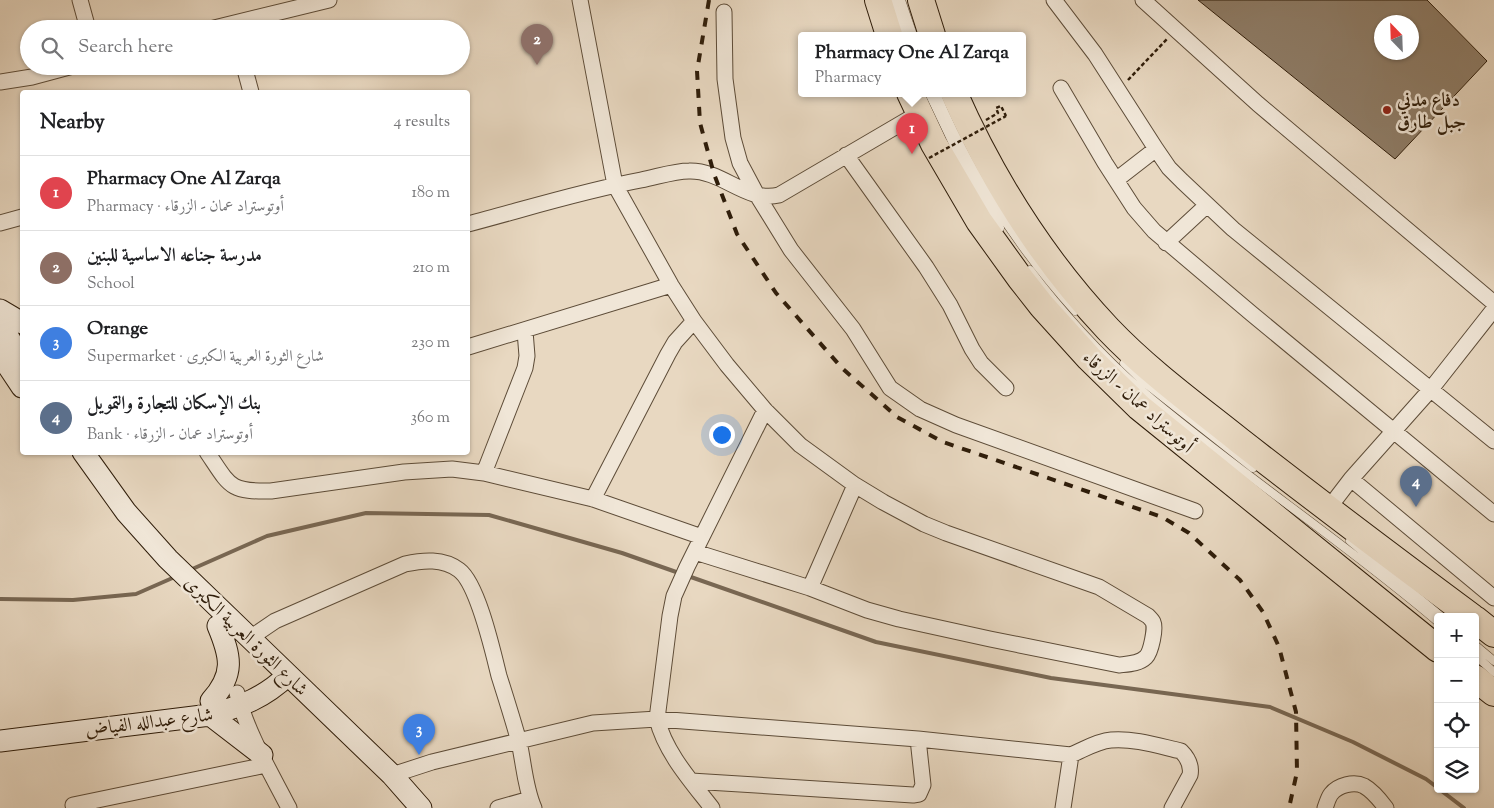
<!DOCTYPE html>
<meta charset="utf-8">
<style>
:root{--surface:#fff;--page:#f6f6f6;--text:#202124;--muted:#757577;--line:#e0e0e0;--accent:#b45309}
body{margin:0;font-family:"Sorts Mill Goudy",Amiri,serif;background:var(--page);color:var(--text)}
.controls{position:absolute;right:15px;bottom:15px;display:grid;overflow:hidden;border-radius:5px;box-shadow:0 1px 4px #0004}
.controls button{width:45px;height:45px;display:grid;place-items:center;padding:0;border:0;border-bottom:1px solid var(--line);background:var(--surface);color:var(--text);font:25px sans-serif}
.compass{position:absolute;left:1374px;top:15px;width:45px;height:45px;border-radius:50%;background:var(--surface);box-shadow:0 1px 4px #0004;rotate:337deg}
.you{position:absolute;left:721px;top:434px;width:18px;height:18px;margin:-12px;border:4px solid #fff;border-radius:50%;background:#1a73e8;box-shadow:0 0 0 8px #1a73e833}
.badge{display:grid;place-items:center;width:32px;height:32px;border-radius:50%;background:var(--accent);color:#fff;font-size:16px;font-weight:700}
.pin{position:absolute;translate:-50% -41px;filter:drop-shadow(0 1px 2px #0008)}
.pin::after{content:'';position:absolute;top:26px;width:18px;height:15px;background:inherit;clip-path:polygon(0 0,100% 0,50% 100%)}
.popup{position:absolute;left:798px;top:32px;width:228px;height:65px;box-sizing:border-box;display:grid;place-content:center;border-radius:5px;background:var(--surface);filter:drop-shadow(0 1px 4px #0005);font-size:16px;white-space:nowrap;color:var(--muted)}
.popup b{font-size:19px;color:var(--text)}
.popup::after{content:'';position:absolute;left:50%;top:100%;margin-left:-10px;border:10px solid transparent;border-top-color:var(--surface)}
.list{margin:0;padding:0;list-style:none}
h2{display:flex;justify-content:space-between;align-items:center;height:65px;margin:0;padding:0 20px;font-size:21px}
h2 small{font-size:16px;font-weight:400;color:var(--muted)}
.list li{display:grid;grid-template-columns:32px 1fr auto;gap:15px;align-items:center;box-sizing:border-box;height:75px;padding:0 20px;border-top:1px solid var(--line)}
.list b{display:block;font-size:19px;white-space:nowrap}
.list p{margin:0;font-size:16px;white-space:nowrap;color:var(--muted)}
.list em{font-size:16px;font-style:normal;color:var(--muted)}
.icon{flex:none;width:28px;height:28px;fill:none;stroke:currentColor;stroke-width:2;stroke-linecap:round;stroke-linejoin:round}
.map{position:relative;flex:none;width:1494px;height:808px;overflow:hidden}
.search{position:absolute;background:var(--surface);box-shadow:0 1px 4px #0004;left:20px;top:20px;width:450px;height:55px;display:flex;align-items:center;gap:12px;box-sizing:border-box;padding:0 18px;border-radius:28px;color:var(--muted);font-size:19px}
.panel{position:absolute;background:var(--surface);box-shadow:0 1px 4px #0004;left:20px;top:90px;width:450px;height:365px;border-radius:5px}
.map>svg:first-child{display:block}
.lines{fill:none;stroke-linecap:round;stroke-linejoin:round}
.stream{stroke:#786753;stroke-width:4}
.building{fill:#8f7e69;stroke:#2f1d0a;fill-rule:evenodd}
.lane-casing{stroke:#5d4c38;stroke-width:9}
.street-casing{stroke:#5d4c38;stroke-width:17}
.secondary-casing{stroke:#2f1d0a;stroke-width:23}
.highway-casing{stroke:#2f1d0a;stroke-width:28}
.path{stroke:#2f1d0a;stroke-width:2.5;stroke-dasharray:4 2.5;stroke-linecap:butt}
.lane{stroke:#f0e6d7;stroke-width:8}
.street{stroke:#f0e6d7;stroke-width:15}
.secondary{stroke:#f0e6d7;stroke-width:21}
.highway{stroke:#e8d8c1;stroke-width:26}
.rail{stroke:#2f1d0a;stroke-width:4;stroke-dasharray:9 9;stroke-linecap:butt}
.path-bridge{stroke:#2f1d0a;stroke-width:2.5;stroke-dasharray:4 2.5;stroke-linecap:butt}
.poi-dot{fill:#8f2418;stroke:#f0e6d7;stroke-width:2}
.labels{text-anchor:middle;stroke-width:5;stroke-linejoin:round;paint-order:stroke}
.poi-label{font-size:19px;font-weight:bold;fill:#2f1d0a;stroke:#f0e6d7;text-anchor:start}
.street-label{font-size:19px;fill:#2f1d0a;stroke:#f0e6d7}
</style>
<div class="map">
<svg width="1494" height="808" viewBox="0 0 1494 808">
<rect width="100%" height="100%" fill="#e8d8c1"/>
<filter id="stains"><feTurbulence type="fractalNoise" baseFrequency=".004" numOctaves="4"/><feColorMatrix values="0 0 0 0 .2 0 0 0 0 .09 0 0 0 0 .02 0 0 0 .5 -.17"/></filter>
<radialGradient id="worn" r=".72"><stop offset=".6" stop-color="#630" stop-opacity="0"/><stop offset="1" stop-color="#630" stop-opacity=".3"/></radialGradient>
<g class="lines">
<path class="stream" d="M190 570 267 536 366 513 489 515 622 553 679 573
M688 576 876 642 1051 678 1270 707 1353 742 1426 779 1438 788
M0 599 73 600 136 594 177 576
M1439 789 1464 808"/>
</g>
<path class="building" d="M1198 0H1427L1487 61 1395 159ZM1382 22H1412V52H1382Z"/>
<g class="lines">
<defs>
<path id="lane" d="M893 0 905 35
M901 0 913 35
M929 93 967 173 1000 228
M936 93C970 173 1017 247 1075 311
M1030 270C1060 310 1102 356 1140 389 1236 471 1342 540 1438 622
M1124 363 1144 382 1253 468
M1350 541 1442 617
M1475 645 1494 661
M1475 655 1494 672"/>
<path id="street" d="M80 0 88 29
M580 0 615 185 671 285 694 321 727 365 765 410 800 445 855 485 883 502 924 524 946 533 1099 587 1148 616C1150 618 1152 620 1153 622 1156 628 1151 652 1146 657 1139 664 1128 664 1119 665L990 639 899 619 867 610 810 588 695 552
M1054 0 1095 54 1156 149 1169 168 1182 181 1233 229 1494 441
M1143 0 1258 104 1494 303
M724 12 725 79 733 138 740 163 757 195 791 250 853 329 890 388 920 409 956 425 1195 511
M210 29 329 0
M244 66 251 92
M0 82 32 77 73 66
M1061 88 1105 163 1134 208 1154 231 1252 314 1494 514
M846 155 926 267 950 305 972 349 981 363 1006 388
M1116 180 1156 149
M0 223 22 217
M468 224C525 209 582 191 641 180 657 177 674 171 689 171 723 170 746 203 779 195L919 113
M1166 243 1207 205
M468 347 671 285
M207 452C230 486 229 492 271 491L404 472 452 469 484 473 593 499 702 537
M484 473 525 368 527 356 525 331
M1351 479 1494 598
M593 499 668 354 675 342 694 321
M1328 509 1351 479 1431 389 1494 309
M810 588 855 485
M250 638 275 621 405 564C423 560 443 558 459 570 478 584 493 652 499 676 506 698 513 720 519 742 524 764 525 788 534 808
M237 693C247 733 270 771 289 808
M1071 755C1083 750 1097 741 1111 740 1134 738 1159 746 1181 751 1188 758 1192 765 1190 775L1172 808
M392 775 432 762 593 723 657 719 918 739 1071 755 1063 808
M691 781 913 795 919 794 923 785 918 739
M73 805 266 765
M498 808 530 799
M712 808C691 781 665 752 657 719L670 616 674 596 687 567 765 410
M1325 808C1327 803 1328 798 1331 794 1338 785 1354 781 1364 786 1373 791 1380 800 1386 808"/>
<path id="secondary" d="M0 310 22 323
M0 323 22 360
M0 354 22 387
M83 452 126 512 168 559 392 775 421 808
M211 701C235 674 231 657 218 626
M210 715 262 755
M0 741 210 715C242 706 264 698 288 675"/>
<path id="highway" d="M878 0 889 35
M921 0 932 35
M910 93 934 144 979 221 1020 278 1042 306 1089 358 1139 407 1438 649
M954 93C992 179 1043 260 1108 329 1148 371 1195 405 1240 441 1317 501 1394 559 1472 617
M1475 619 1494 634
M1475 678 1494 693"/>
</defs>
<use href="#lane" class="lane-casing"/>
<use href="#street" class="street-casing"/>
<use href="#secondary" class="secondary-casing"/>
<use href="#highway" class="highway-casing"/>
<path class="path" d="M1128 80 1167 39
M986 120 998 113 996 108 1001 106 1006 116"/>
<use href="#lane" class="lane"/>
<use href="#street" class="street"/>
<use href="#secondary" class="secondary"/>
<use href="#highway" class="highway"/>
<path class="rail" d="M709 0 697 71 700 123 714 174 737 234 776 293 842 368 897 417 943 442 1162 517 1189 533 1240 580 1263 612 1279 647 1296 712 1297 772 1289 808"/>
<path class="path-bridge" d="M929 158 1006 116"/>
</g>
<circle class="poi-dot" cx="1387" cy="110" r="5"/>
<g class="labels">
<g class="poi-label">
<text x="1397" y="106">دفاع مدني<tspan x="1397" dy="22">جبل طارق</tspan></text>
</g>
<g class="street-label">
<text transform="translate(1139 401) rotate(42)" y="7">أوتوستراد عمان - الزرقاء</text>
<text transform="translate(247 635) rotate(44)" y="7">شارع الثورة العربية الكبرى</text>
<text transform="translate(149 721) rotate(-7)" y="7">شارع عبدالله الفياض</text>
</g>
</g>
<rect width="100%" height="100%" filter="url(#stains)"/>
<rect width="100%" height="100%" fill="url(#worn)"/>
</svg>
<div class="controls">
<button>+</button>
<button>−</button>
<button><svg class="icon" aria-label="locate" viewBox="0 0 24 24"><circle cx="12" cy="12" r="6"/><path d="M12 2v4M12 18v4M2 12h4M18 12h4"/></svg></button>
<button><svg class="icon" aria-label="layers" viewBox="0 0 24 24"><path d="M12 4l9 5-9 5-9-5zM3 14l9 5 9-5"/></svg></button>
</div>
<svg class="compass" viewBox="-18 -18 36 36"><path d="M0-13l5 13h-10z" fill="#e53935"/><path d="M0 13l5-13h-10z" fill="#757577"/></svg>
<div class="you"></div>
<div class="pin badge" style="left:912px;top:154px;background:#e0444e">1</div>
<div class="popup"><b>Pharmacy One Al Zarqa</b>Pharmacy</div>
<div class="pin badge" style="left:537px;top:65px;background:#8d6e63">2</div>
<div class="pin badge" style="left:419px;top:755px;background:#3f7fe0">3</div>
<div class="pin badge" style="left:1416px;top:507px;background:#5c6f8a">4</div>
<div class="search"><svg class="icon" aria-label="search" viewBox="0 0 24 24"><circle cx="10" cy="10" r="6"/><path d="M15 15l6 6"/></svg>Search here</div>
<section class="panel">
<h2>Nearby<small>4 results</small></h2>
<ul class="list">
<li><span class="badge" style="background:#e0444e">1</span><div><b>Pharmacy One Al Zarqa</b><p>Pharmacy · أوتوستراد عمان - الزرقاء</p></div><em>180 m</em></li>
<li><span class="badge" style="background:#8d6e63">2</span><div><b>مدرسة جناعه الاساسية للبنين</b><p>School</p></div><em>210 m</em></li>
<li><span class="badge" style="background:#3f7fe0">3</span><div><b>Orange</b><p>Supermarket · شارع الثورة العربية الكبرى</p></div><em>230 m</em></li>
<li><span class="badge" style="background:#5c6f8a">4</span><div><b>بنك الإسكان للتجارة والتمويل</b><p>Bank · أوتوستراد عمان - الزرقاء</p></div><em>360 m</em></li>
</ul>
</section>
</div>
